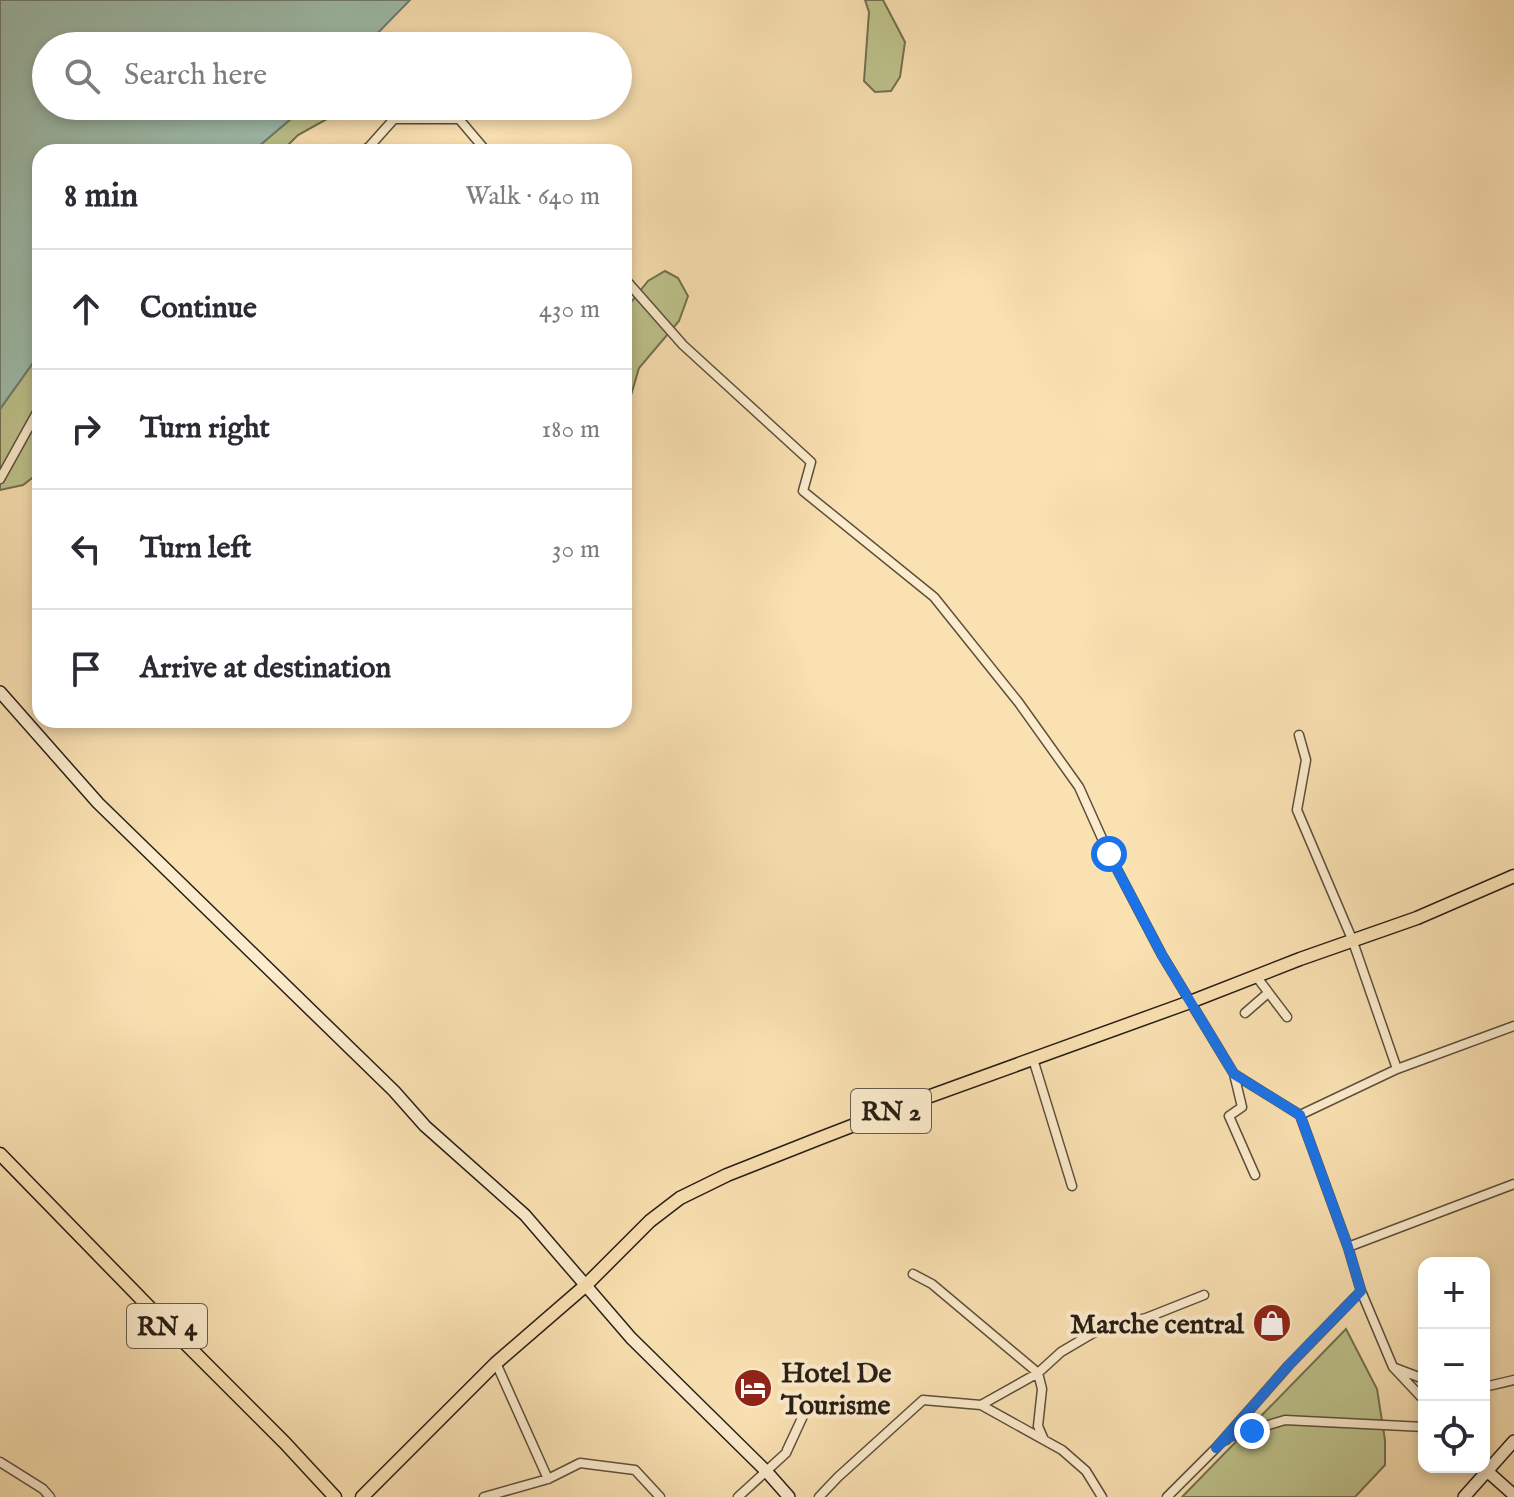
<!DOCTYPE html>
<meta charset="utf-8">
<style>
:root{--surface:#fff;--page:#f2f2f3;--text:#2b2b33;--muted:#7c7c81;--line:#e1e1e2}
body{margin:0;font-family:"IM FELL English",serif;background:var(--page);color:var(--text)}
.controls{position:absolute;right:24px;bottom:24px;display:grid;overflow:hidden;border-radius:16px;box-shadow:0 4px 12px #0003}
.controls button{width:72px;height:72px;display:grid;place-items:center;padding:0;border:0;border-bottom:2px solid var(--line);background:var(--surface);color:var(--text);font:40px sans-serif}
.stop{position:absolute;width:24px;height:24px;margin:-18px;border:6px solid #1a73e8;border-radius:50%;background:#fff}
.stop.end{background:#1a73e8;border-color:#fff;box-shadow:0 2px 8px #0008}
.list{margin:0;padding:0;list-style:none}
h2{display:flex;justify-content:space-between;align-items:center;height:104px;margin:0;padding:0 32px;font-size:34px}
h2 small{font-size:26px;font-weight:400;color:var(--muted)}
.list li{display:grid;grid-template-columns:52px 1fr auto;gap:24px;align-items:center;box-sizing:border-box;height:120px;padding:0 32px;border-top:2px solid var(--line)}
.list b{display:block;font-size:30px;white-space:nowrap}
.list em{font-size:26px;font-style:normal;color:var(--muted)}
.icon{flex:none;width:44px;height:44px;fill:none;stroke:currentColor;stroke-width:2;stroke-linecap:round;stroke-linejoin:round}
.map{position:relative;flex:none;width:1514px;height:1497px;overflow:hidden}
.search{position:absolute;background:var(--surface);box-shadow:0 4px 12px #0003;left:32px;top:32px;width:600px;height:88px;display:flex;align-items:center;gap:20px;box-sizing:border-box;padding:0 28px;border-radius:44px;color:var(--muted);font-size:30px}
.panel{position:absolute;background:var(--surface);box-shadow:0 4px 12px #0003;left:32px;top:144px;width:600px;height:584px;border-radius:24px}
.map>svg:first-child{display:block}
.green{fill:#bec38c;stroke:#727051;stroke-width:2}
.water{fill:#9ebead;stroke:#6e7e71;stroke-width:2}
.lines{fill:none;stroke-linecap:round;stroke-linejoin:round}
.street-casing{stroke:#5c4f3d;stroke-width:11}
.secondary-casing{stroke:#271e16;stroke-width:14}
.primary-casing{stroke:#271e16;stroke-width:15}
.street{stroke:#fceccd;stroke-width:8}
.secondary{stroke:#fceccd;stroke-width:11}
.primary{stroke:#fae1b2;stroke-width:12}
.route{stroke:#1a73e8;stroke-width:10}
.labels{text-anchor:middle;stroke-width:8;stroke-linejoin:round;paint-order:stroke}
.shield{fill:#fceccd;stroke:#675c4d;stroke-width:2}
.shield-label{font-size:26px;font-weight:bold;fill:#271e16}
.poi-label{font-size:28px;font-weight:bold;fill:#271e16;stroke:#fceccd;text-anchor:end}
</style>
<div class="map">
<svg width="1514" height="1497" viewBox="0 0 1514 1497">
<rect width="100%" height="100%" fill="#fae1b2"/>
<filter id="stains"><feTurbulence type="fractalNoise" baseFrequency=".0025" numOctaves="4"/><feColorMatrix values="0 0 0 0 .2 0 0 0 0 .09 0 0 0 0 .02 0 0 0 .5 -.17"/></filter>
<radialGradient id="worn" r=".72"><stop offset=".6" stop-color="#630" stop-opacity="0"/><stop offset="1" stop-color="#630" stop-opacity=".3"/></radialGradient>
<path class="green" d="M865 0H883L905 42 900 77 891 91 875 92 864 81 869 12Z
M306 106H332L327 119 298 135 281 152H252Z
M665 271 678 278 688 296 679 321 639 368 624 419V311L648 281Z
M40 353V472L23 485 0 490V409Z
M1346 1329 1377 1389 1385 1440V1465L1355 1497H1182Z"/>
<path class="water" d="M0 0H410L365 46H46V106H306L252 152H40V353L0 409Z"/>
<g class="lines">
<defs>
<path id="street" d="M360 152 369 147 394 119H459L487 152
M624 278 683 345 811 462 803 491 934 597 1019 703 1079 787 1109 854 1162 955 1234 1074 1300 1115 1348 1247 1361 1291 1393 1367 1424 1400
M0 479 40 407
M1299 735 1306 760 1297 810 1352 939 1397 1069
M1256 976 1287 1017
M1245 1013 1268 993
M1033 1059 1072 1186
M1234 1074 1242 1107 1229 1116 1255 1175
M1300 1115 1397 1069 1514 1026
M1348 1247 1514 1184
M913 1274 932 1284 1038 1373 1042 1389 1038 1426 1044 1440
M496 1363 548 1479
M1395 1368 1424 1379
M1484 1387 1514 1380
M981 1405 1062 1450 1086 1471 1102 1497
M1226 1440 1229 1437 1285 1420 1424 1427
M0 1462 43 1489 50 1497
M484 1497 548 1479 580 1463 635 1470 660 1497
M738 1497 786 1453 809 1403 787 1450
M819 1497 838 1477 923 1400 981 1405 1038 1373 1061 1352 1100 1329 1146 1318 1204 1295
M1167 1497 1216 1448 1289 1365 1361 1291"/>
<path id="secondary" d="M0 692 98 803 394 1091 425 1126 525 1215 631 1338 766 1471 789 1497
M1487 1471 1514 1495
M1464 1497 1514 1441"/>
<path id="primary" d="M0 1154 155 1313 285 1443 335 1497
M362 1497 496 1363 585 1286 650 1221 680 1198 727 1175 818 1139 911 1103 1190 1002 1300 959 1417 918 1514 876"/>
</defs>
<use href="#street" class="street-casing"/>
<use href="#secondary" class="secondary-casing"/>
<use href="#primary" class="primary-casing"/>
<use href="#street" class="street"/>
<use href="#secondary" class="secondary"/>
<use href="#primary" class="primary"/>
</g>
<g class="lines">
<path class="route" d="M1109 854 1162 955 1234 1074 1300 1115 1348 1247 1361 1291 1289 1365 1216 1448 1229 1437 1252 1431"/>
</g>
<defs>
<symbol id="shop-disc" viewBox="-11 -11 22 22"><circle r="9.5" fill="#8f2418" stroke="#fceccd"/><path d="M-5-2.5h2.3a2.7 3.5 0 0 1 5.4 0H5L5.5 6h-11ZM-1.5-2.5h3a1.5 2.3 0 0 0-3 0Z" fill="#fff"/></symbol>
<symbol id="hotel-disc" viewBox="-11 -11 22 22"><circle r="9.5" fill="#8f2418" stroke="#fceccd"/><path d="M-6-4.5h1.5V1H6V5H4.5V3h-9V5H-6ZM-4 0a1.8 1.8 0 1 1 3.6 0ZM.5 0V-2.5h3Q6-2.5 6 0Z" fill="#fff"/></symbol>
</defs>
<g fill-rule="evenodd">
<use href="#shop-disc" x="1250" y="1301" width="44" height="44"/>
<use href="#hotel-disc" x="731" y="1366" width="44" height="44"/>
</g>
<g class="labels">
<g class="shield">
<rect x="851" y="1089" width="80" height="44" rx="6"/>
<rect x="127" y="1304" width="80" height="44" rx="6"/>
</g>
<g class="shield-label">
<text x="891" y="1120">RN 2</text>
<text x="167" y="1335">RN 4</text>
</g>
<g class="poi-label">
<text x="1244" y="1333">Marche central</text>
<text x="781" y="1382" text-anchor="start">Hotel De<tspan x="781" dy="32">Tourisme</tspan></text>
</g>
</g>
<rect width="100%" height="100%" filter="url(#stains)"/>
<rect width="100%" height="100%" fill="url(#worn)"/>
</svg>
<div class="controls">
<button>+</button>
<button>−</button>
<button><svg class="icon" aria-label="locate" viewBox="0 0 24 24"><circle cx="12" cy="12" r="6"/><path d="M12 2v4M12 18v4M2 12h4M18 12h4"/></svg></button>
</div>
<div class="stop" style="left:1109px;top:854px"></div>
<div class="stop end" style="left:1252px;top:1431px"></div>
<div class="search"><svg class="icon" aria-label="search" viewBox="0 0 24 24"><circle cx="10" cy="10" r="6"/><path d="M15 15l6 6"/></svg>Search here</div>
<section class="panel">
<h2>8 min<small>Walk · 640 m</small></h2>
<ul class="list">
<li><svg class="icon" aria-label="ahead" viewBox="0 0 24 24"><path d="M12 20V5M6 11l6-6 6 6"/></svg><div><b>Continue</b></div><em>430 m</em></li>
<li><svg class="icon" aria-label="right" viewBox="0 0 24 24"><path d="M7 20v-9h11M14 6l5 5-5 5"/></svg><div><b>Turn right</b></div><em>180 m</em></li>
<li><svg class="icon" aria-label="left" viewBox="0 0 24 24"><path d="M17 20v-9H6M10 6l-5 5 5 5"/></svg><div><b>Turn left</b></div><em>30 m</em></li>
<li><svg class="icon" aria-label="arrive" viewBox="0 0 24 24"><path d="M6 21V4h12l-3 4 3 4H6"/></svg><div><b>Arrive at destination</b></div></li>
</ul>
</section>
</div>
